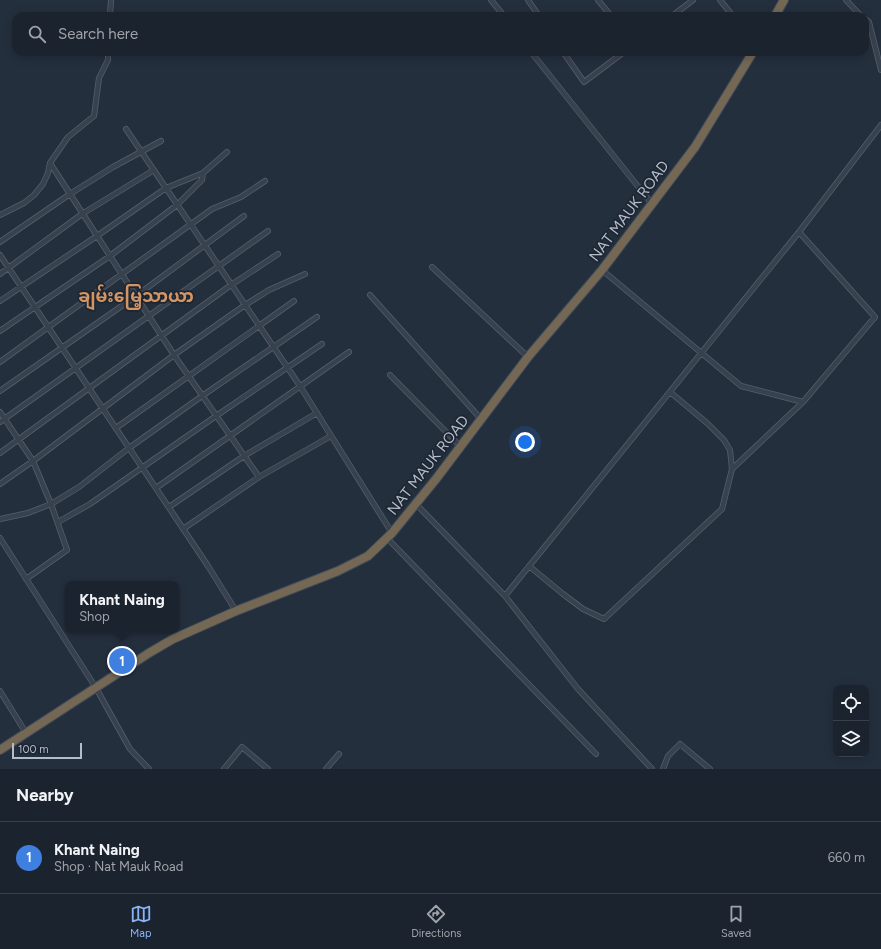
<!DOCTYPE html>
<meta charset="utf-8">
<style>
:root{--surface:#1b232e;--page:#242b36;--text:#f1f3f6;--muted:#a0a4aa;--line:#39404a;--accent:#8ab4f8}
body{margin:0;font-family:Figtree,"Noto Sans Myanmar",sans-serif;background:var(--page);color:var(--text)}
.controls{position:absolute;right:12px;bottom:12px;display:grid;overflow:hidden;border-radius:8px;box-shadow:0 2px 10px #0003}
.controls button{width:36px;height:36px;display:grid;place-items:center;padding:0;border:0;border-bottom:1px solid var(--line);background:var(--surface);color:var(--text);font:20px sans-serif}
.scale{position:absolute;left:12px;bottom:10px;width:70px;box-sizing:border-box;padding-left:4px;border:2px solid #b4bcc9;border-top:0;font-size:11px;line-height:14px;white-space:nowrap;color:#b4bcc9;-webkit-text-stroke:3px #1d2633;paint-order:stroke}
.you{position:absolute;left:525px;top:442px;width:14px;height:14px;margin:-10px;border:3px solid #fff;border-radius:50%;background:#1a73e8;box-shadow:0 0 0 6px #1a73e833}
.badge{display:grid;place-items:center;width:26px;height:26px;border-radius:50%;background:var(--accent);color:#fff;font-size:13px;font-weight:700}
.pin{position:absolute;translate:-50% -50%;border:2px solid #fff;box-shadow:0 1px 4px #0006}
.popup{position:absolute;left:65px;top:581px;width:114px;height:52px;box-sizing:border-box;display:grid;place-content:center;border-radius:8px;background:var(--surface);filter:drop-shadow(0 1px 3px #0005);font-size:13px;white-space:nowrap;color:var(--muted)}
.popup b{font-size:15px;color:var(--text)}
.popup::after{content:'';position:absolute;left:50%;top:100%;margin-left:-8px;border:8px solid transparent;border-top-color:var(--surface)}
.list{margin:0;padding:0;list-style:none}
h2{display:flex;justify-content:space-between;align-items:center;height:52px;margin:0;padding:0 16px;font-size:17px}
h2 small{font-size:13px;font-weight:400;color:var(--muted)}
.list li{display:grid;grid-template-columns:26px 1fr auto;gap:12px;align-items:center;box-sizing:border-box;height:72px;padding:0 16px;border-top:1px solid var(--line)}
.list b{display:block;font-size:15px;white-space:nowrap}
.list p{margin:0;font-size:13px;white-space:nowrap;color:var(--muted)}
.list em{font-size:13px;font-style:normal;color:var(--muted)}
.icon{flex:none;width:22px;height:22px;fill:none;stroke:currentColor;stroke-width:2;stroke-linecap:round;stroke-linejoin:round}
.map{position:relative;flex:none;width:881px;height:769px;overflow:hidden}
.search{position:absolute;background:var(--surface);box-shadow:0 2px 10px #0003;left:12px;right:12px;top:12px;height:44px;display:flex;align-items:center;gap:10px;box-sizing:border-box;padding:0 14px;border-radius:12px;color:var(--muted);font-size:15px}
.sheet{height:124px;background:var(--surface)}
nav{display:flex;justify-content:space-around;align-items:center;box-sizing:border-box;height:56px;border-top:1px solid var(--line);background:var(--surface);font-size:11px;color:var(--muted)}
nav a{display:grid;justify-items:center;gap:2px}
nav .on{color:var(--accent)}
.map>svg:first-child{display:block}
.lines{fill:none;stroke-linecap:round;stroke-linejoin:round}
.street-casing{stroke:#565f6c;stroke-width:6}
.highway-casing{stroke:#434c59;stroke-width:10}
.street{stroke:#38414e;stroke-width:4.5}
.highway{stroke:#746855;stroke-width:8}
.labels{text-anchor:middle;stroke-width:3.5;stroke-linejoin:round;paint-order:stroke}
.street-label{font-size:15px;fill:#b4bcc9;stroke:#1d2633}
.quarter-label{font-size:17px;font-weight:bold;fill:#d59563;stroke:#1d2633}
</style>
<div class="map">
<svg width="881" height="769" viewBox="0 0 881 769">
<rect width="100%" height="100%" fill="#242f3e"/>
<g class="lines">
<defs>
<path id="street" d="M491 0 504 16
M528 0 539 16
M598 0 611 16
M720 0 733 16
M846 0 861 16
M110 16 111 0
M672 16 693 0
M865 19 869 22 881 70
M531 52 652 204
M563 52 584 82 624 52
M126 129 300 386 392 533
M50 163 174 355 259 477
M0 215 24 203 34 195 43 184 48 173 50 163 68 137 94 116 99 78 108 60V52
M0 242 70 194 113 167 161 141
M0 255 208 566 236 611
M432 267 528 357
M602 270 741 386 803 402 875 317 799 232
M0 274 82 214 154 170
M370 295 481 419
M0 301 97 236 166 188 203 173 227 152
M0 331 110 256 177 205 202 180 203 173
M0 362 212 209 241 197 265 181
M390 375 460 446
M0 391 136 296 244 216
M0 412 33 461 51 504 67 550 26 579
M0 422 268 231
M116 428 294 301
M0 453 231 285 278 254
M732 469 803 402
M0 484 33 461 174 355 245 305 269 290 305 274
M156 488 349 352
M416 504 505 596 578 689 652 769
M169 507 244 456 317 413
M0 519 28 513 51 504 79 487 129 448 202 396 317 317
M58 522 90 504 216 416 322 344
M183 529 259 477 331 436
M0 538 96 688 130 749 149 769
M387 538 596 754
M529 566 563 594 583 609 604 619 722 509 732 469 730 450 724 440 707 423 670 392
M505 596 799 232 881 125
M0 691 26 733
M224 769 242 747 268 769
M326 769 339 754
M663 769 668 756 680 744 710 769"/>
<path id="highway" d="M775 16 784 0
M0 750 149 653 173 639 236 611 338 571 368 556 392 533 436 479 528 357 602 270 695 147 753 52"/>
</defs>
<use href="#street" class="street-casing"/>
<use href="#highway" class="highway-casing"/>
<use href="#street" class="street"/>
<use href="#highway" class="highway"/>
</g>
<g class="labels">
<g class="street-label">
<text transform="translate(629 211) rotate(-53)" y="5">NAT MAUK ROAD</text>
<text transform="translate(428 465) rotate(-52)" y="5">NAT MAUK ROAD</text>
</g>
<g class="quarter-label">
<text x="136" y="302">ချမ်းမြေ့သာယာ</text>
</g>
</g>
</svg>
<div class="controls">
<button><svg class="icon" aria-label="locate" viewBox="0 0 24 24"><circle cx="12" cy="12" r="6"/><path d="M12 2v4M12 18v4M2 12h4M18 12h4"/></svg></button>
<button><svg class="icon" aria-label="layers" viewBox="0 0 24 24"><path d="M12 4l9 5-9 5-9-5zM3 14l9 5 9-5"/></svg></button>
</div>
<div class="scale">100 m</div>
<div class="you"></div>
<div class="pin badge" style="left:122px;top:661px;background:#3f7fe0">1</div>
<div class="popup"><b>Khant Naing</b>Shop</div>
<div class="search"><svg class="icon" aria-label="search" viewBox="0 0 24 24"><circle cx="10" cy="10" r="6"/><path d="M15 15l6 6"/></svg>Search here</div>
</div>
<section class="sheet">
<h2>Nearby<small></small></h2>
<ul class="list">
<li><span class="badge" style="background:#3f7fe0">1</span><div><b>Khant Naing</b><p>Shop · Nat Mauk Road</p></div><em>660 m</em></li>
</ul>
</section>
<nav>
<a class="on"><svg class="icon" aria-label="map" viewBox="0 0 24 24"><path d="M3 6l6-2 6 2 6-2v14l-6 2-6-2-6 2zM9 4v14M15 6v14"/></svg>Map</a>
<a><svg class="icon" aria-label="directions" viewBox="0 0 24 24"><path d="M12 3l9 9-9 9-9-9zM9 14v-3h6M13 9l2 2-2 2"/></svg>Directions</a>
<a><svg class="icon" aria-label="saved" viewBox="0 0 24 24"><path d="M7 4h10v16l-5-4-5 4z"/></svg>Saved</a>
</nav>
